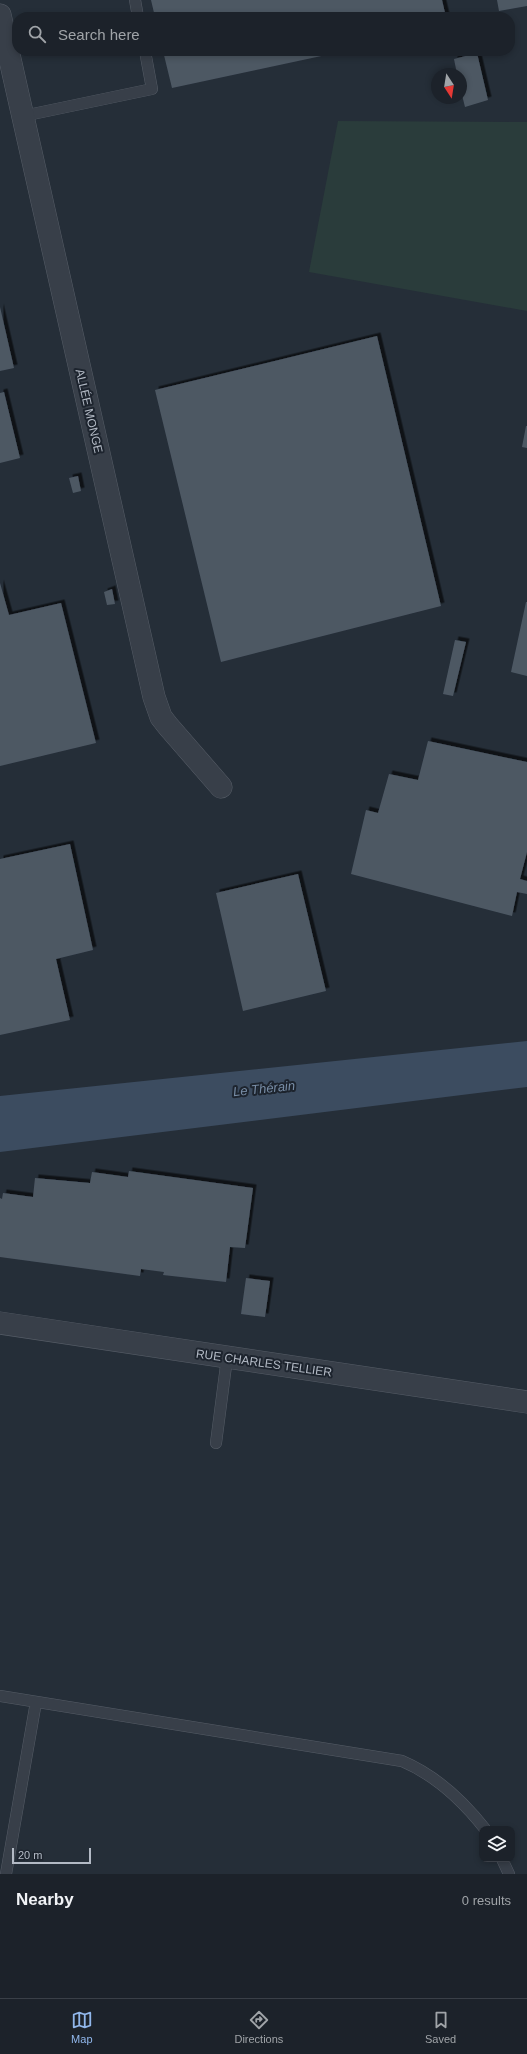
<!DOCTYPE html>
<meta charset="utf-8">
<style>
:root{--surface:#1c222a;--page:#292f36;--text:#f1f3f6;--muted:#a0a4a8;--line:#3a3f47;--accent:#91b7eb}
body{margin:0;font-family:Arial,sans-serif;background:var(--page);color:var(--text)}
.controls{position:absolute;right:12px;bottom:12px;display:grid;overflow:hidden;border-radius:8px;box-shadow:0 2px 6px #0003}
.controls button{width:36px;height:36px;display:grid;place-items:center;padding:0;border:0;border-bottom:1px solid var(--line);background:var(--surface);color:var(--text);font:20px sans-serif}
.compass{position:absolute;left:431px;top:68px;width:36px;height:36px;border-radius:50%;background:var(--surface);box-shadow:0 2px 6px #0003;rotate:168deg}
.scale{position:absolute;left:12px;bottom:10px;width:79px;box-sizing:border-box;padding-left:4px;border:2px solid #b3bac5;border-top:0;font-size:11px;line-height:14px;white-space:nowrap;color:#b3bac5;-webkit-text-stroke:3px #1d242e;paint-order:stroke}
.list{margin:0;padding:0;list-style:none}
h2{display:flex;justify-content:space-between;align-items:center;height:52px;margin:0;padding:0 16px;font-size:17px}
h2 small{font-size:13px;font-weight:400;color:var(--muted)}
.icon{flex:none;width:22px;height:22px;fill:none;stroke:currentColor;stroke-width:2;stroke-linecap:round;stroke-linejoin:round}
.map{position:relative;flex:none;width:527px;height:1874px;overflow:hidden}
.search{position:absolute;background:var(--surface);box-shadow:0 2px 6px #0003;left:12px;right:12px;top:12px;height:44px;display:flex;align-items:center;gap:10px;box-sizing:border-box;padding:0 14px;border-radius:16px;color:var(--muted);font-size:15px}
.sheet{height:124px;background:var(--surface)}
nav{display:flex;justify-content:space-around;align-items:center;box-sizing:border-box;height:56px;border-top:1px solid var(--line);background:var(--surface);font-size:11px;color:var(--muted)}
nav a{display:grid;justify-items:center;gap:2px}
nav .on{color:var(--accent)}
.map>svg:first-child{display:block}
.green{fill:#2a3c3b}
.water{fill:#3c4c60}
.building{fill:#4d5864;filter:url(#shadow)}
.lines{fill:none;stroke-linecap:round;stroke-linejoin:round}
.lane-casing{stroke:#565d67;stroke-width:12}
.street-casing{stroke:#565d67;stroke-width:23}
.lane{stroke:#383f49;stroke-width:11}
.street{stroke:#383f49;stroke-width:22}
.labels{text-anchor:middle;stroke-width:4;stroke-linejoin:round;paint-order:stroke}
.street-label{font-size:12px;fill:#b3bac5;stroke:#1d242e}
.water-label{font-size:13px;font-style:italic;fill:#778ca5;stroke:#1d242e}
</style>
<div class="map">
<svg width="527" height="1874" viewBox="0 0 527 1874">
<defs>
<filter id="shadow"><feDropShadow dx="3.5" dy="-3.5" stdDeviation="0" flood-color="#0009"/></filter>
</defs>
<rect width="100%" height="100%" fill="#252e38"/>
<path class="green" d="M338 121 527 122V311L309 272Z"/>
<path class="water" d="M527 1041V1087L0 1152V1096Z"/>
<path class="building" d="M151 0H442L446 17H155Z
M497 0H527V6L499 11Z
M163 51H339L340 52 172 88Z
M477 53 488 100 465 107 461 91V74H457L454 59Z
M0 307 14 368 0 371Z
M377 336 441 606 221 662 155 390Z
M4 392 20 458 0 463V393Z
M526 426H527V448L522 447Z
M78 476 81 491 73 493 69 478Z
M0 583 9 615 61 603 96 743 0 766Z
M112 589 115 604 107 605 104 592Z
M526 602H527V676L511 672Z
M455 640 466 642 453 696 443 694Z
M428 741 527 762V852L520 879 527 881V894L517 892 512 916 351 874 366 810 378 813 389 774 418 780Z
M70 844 93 950 56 959 70 1020 0 1035V859Z
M298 874 326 991 243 1011 216 893Z
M129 1171 253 1188 245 1248 230 1247 226 1282 163 1275 164 1272 141 1269 140 1276 0 1257V1198L2 1199 3 1193 33 1197 35 1178 90 1183 92 1172 128 1177Z
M246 1278 270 1281 265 1317 241 1314Z"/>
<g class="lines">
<defs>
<path id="lane" d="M135 0 138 17
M23 116 152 89 145 51
M216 1443 227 1358
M0 1696 402 1761C435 1775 463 1801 485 1829
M502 1859 509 1874
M6 1874 36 1702"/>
<path id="street" d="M0 15 154 697 161 717 168 726 221 787
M0 1323 527 1402"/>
</defs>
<use href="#lane" class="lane-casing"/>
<use href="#street" class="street-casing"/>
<use href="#lane" class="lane"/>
<use href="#street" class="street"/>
</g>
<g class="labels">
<g class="street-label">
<text transform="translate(89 411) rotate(77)" y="4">ALLÉE MONGE</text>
<text transform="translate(264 1363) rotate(8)" y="4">RUE CHARLES TELLIER</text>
</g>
<g class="water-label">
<text transform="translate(264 1088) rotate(-6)" y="5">Le Thérain</text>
</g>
</g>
</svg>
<div class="controls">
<button><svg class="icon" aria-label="layers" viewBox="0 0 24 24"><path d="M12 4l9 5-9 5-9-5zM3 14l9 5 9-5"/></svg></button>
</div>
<svg class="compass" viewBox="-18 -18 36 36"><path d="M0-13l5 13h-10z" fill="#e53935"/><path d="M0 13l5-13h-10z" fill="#a0a4a8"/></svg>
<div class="scale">20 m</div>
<div class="search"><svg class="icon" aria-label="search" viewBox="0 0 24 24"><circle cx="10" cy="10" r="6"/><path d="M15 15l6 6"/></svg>Search here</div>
</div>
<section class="sheet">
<h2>Nearby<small>0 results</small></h2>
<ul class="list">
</ul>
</section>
<nav>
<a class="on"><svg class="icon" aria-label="map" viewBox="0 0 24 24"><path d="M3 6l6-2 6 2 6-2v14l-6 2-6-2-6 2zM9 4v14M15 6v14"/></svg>Map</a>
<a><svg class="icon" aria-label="directions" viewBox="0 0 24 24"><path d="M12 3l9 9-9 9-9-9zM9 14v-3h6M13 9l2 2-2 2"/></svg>Directions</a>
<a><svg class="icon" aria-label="saved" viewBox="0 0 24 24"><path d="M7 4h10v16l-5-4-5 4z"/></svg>Saved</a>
</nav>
